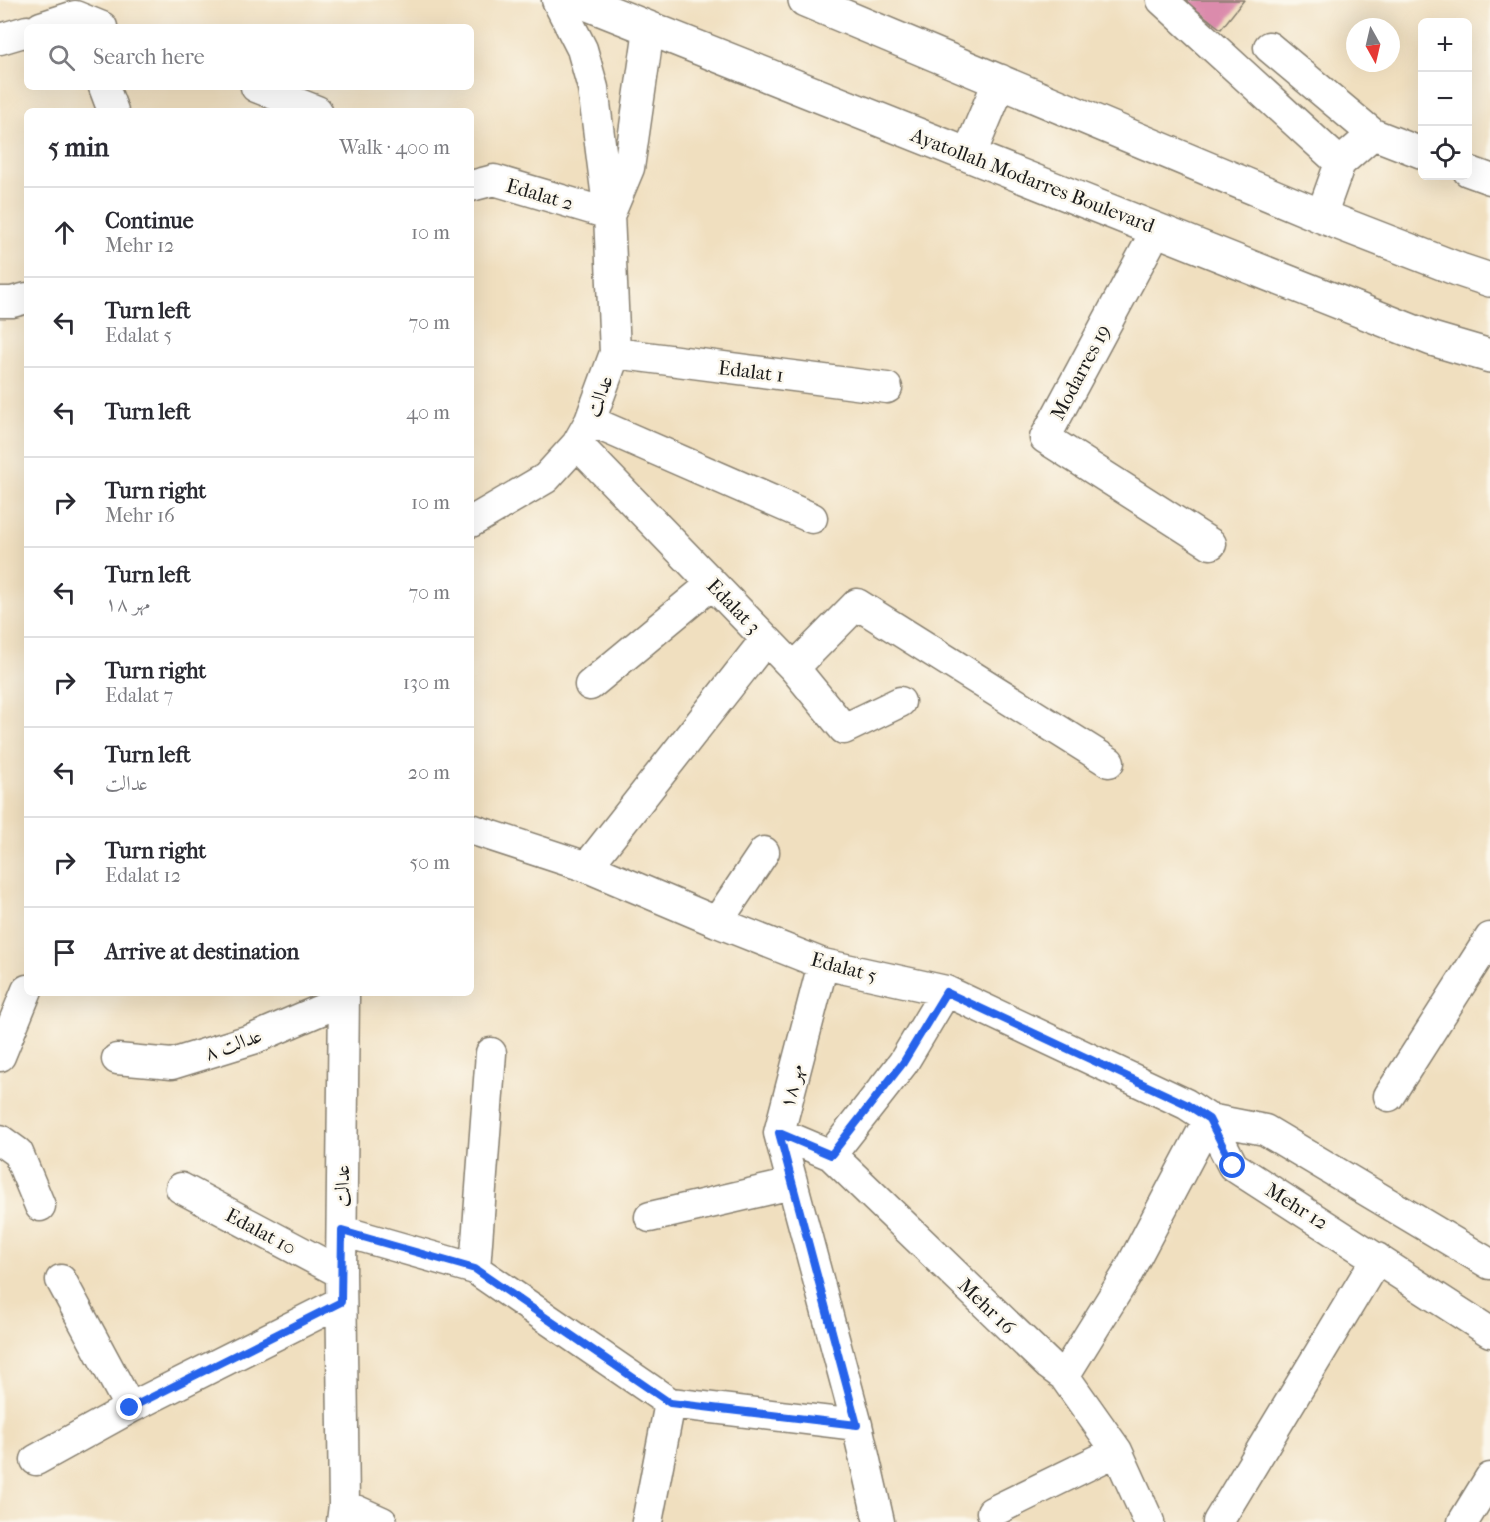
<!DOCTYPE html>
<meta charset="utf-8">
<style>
:root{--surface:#fff;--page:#f7f7f7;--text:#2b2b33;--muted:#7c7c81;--line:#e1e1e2}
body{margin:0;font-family:"IM FELL French Canon",Amiri,serif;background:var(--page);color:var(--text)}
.controls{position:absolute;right:18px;top:18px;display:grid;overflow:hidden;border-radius:9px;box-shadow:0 6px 24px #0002}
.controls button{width:54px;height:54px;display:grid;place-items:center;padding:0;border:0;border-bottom:2px solid var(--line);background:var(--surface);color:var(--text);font:30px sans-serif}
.compass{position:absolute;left:1346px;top:18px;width:54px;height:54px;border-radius:50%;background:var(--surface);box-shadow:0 6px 24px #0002;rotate:172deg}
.stop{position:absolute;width:18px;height:18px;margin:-14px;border:4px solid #2563eb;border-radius:50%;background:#fff}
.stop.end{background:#2563eb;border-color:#fff;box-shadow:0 2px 6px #0008}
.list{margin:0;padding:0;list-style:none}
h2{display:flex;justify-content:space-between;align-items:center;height:78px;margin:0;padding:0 24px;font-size:26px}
h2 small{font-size:20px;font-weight:400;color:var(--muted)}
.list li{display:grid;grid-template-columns:39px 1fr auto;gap:18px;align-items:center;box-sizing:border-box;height:90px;padding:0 24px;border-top:2px solid var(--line)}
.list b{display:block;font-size:22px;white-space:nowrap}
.list p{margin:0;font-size:20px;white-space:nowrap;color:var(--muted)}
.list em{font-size:20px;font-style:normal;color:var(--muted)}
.icon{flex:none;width:33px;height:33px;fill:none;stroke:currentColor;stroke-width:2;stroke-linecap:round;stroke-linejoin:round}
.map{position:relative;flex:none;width:1490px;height:1522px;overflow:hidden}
.search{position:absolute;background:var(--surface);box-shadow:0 6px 24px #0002;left:24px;top:24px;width:450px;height:66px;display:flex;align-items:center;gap:15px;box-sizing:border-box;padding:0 21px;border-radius:9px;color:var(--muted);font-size:22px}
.panel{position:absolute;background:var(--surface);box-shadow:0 6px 24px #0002;left:24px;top:108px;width:450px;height:888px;border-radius:9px}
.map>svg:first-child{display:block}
.building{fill:#db8bac}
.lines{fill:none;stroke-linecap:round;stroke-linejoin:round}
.minor-casing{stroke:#867e6e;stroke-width:33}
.major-casing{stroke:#867e6e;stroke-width:36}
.minor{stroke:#fff;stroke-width:30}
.major{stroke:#fff;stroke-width:33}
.route{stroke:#2563eb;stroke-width:8}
.labels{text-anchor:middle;stroke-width:5;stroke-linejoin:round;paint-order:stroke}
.street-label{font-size:20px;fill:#1c1c1c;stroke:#fbf7ec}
</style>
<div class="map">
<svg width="1490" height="1522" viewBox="0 0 1490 1522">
<rect width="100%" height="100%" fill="#fbf7ec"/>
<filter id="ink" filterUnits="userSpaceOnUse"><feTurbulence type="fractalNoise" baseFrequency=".0167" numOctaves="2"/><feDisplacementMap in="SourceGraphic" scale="12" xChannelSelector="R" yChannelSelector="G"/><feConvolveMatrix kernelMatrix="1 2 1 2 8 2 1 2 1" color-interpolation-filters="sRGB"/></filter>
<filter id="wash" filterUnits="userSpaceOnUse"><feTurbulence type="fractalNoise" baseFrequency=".008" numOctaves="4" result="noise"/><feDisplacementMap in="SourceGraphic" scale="24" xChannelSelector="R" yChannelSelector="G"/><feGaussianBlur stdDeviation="1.35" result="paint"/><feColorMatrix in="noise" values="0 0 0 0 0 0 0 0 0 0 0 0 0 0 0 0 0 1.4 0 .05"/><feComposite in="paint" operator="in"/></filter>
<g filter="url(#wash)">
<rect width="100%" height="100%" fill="#f0dfbf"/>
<g id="blocks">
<path class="building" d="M1184 0H1244L1221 29Z"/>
</g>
</g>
<g filter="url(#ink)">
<use href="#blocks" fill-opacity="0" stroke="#867e6e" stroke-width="1.5"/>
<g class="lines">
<defs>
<path id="minor" d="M1162 0 1340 163
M41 27 75 16 102 27
M0 39 27 31
M1269 47 1373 134 1422 153
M104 87 113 111
M256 87 317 111
M1468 171 1490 179
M471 186 494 180 609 214
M611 211 629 168 649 29
M1321 216 1340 163 1373 134
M1157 229 1045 438 1211 544
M0 302H12L27 298
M615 353 887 388
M590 421 812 518
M577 444 794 668 844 729 900 702
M471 522 546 478 577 444 590 421 615 353 609 214 593 88 582 49 557 0
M794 668 857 604 1109 762
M590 685 712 584
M471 829 587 867 717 922 823 964 946 991 1186 1104 1209 1119 1265 1130 1490 1264
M587 867 766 639
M717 922 764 852
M823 964 779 1133 857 1425 879 1522
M0 1056 27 990
M117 1059 172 1064 253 1039 344 1000
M1389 1096 1490 938
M1209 1119 1233 1166 1490 1332
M779 1133 831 1155 1049 1365 1064 1376 1117 1451 1149 1522
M0 1140 18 1153 40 1206
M831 1155 903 1063 946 991
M181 1188 341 1273
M650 1217 792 1184
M342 1231 475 1269 670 1403 857 1425
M475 1269 491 1053
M61 1280 130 1408
M1064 1376 1126 1276 1209 1119
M36 1460 130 1408 341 1302
M344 1505 382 1522
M992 1512 1117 1451
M342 1522 344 1505 341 1273 344 993
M647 1522 670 1403
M1218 1522 1377 1258
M1463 1522 1490 1478"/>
<path id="major" d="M578 0 1432 339 1490 356
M805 0 1321 216 1460 270 1490 280
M969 155 1000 81"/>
</defs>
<use href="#minor" class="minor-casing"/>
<use href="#major" class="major-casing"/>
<use href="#minor" class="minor"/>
<use href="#major" class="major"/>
</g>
</g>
<g class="lines" filter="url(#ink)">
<path class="route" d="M130 1408 341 1302 342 1231 475 1269 670 1403 857 1425 779 1133 831 1155 903 1063 946 992 1186 1104 1209 1119 1233 1166"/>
</g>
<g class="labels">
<g class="street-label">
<text transform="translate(1033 180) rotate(21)" y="7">Ayatollah Modarres Boulevard</text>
<text transform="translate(540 194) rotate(16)" y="7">Edalat 2</text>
<text transform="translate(751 371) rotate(7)" y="7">Edalat 1</text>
<text transform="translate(1080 372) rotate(-62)" y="7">Modarres 19</text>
<text transform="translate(599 396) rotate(-69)" y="7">عدالت</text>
<text transform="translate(734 606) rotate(46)" y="7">Edalat 3</text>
<text transform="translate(844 967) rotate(15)" y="7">Edalat 5</text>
<text transform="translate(233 1044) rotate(-19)" y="7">عدالت ۸</text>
<text transform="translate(791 1086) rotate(-76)" y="7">مهر ۱۸</text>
<text transform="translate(342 1186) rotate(-90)" y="7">عدالت</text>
<text transform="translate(1297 1206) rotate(32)" y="7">Mehr 12</text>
<text transform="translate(261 1231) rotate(28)" y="7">Edalat 10</text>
<text transform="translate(987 1306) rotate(44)" y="7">Mehr 16</text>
</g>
</g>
</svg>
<div class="controls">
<button>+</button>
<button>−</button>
<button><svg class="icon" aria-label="locate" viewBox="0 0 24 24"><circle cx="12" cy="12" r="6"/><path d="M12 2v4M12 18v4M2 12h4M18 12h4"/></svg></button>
</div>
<svg class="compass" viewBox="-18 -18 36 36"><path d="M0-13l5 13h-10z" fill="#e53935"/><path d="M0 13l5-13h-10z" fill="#7c7c81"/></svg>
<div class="stop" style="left:1233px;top:1166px"></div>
<div class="stop end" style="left:130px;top:1408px"></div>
<div class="search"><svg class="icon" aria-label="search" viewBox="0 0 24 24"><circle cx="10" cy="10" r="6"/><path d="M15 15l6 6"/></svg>Search here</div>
<section class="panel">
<h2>5 min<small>Walk · 400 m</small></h2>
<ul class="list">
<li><svg class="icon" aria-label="ahead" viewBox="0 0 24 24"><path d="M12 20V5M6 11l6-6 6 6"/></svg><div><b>Continue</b><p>Mehr 12</p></div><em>10 m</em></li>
<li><svg class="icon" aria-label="left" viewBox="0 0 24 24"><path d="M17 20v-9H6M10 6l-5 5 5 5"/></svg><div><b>Turn left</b><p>Edalat 5</p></div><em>70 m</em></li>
<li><svg class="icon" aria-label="left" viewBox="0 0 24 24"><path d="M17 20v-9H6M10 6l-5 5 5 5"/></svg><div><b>Turn left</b></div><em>40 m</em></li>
<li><svg class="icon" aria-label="right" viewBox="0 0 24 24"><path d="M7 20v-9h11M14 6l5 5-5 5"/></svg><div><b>Turn right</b><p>Mehr 16</p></div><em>10 m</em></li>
<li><svg class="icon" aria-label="left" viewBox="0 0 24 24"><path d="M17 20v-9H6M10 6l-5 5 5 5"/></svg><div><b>Turn left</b><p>مهر ۱۸</p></div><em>70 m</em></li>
<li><svg class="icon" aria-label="right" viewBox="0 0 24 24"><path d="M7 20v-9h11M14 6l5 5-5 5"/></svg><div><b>Turn right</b><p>Edalat 7</p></div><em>130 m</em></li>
<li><svg class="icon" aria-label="left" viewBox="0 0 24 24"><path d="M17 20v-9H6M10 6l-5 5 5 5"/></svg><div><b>Turn left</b><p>عدالت</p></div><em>20 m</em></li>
<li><svg class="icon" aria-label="right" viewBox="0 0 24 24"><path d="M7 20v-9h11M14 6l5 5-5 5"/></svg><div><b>Turn right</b><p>Edalat 12</p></div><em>50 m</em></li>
<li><svg class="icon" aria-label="arrive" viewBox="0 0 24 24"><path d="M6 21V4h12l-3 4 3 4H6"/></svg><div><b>Arrive at destination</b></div></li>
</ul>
</section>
</div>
